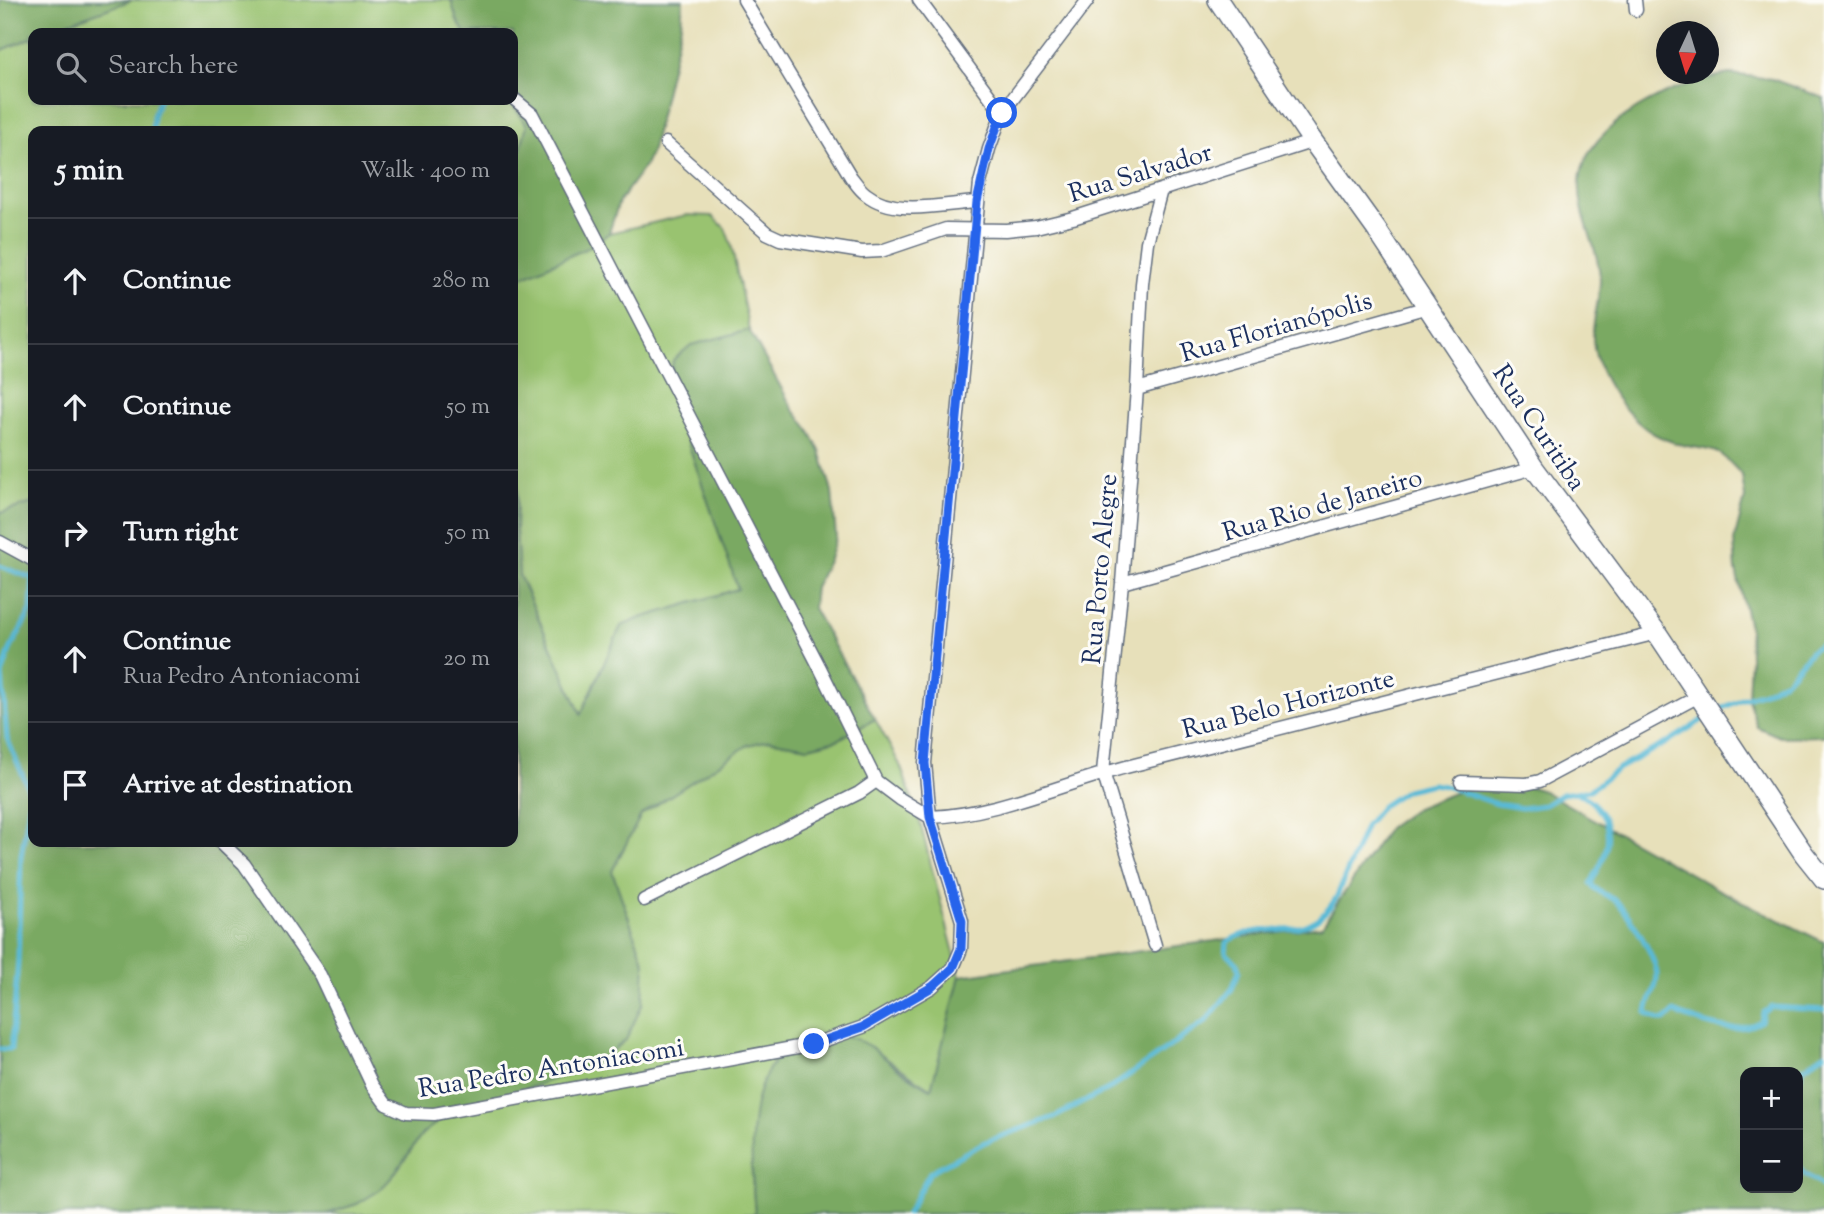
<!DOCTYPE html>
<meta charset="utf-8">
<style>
:root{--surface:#171b24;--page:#242831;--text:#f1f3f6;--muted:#9ea1a6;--line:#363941}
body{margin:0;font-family:"Sorts Mill Goudy",serif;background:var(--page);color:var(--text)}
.controls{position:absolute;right:21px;bottom:21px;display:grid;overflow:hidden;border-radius:14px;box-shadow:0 7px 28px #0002}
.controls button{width:63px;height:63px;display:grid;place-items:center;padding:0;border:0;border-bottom:2px solid var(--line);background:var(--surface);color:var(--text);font:35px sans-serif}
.compass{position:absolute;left:1656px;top:21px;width:63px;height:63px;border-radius:50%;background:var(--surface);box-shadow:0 7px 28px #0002;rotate:184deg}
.stop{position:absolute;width:21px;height:21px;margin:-16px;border:5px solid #2563eb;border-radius:50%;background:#fff}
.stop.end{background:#2563eb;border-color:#fff;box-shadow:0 2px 7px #0008}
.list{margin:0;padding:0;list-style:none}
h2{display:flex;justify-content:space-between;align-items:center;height:91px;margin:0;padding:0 28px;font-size:30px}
h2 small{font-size:23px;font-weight:400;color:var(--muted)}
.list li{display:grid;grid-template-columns:46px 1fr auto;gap:21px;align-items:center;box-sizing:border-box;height:126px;padding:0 28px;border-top:2px solid var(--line)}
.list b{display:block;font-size:26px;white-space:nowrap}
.list p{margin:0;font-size:23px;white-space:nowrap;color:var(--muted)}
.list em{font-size:23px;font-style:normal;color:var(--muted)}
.icon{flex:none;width:38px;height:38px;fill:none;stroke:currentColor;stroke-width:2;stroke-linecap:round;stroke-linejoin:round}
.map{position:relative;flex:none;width:1824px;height:1214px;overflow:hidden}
.search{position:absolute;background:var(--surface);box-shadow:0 7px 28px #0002;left:28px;top:28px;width:490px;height:77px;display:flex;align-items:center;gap:18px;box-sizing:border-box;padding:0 24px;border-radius:14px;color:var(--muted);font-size:26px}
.panel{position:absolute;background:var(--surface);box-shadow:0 7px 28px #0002;left:28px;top:126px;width:490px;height:721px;border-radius:14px}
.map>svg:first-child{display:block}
.green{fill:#99c36f;stroke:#5a7966;stroke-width:2}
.forest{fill:#7aa962;stroke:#4a6c60;stroke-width:2;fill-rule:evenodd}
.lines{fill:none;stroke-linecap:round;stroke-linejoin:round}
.stream{stroke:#58b9d6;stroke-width:5}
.street-casing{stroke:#626d7e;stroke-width:15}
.secondary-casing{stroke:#626d7e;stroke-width:22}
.street{stroke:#fff;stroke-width:12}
.secondary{stroke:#fff;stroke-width:19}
.route{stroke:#2563eb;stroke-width:9}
.labels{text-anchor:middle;stroke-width:6;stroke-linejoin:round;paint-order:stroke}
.street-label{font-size:26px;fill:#1b2f5e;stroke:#fdfcf7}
</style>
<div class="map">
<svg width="1824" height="1214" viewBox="0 0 1824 1214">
<rect width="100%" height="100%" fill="#fdfcf7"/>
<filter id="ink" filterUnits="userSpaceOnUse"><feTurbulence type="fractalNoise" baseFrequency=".0143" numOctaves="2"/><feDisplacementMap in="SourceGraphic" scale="14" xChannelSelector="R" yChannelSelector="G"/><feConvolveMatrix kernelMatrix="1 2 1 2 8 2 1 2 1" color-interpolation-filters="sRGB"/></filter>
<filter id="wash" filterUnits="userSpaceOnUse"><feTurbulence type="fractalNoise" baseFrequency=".00686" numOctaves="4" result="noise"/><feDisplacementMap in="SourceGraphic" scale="28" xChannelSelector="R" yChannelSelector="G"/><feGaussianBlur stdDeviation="1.57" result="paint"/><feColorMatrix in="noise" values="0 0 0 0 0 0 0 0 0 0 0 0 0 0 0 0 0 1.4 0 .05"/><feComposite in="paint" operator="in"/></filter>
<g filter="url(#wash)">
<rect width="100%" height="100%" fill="#e7e0ba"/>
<path class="green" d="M132 0H451L457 20 465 33H40Z
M33 37V100H509L527 125 517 163 513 164V131H33V503L0 513V51Z
M687 215 712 216 725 228 731 244 749 330 691 346 673 360 669 392 686 437 738 589 641 618 621 626 581 715 519 575 516 530 518 441 513 422V281L587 248 609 233Z
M875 719 900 765 918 815 960 976 931 1089C905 1073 861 1035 831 1034 815 1034 803 1040 789 1046L751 1164 755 1214H326L357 1204 392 1177 423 1133 443 1118 579 1070 604 1058 645 964 612 871 641 815 748 745 769 740 809 747 837 740Z"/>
<path class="forest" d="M0 0H132L40 33H33V37L0 51Z
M451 0H683L681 25 652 150 644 167 619 202 609 233 587 248 513 281V164L517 162 527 125 509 100H513V33H465L457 20Z
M1730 74 1772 79 1824 98V736L1780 737 1757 727 1748 699 1750 658 1749 627 1736 570 1734 541 1745 498 1742 475C1735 468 1727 458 1718 453 1710 449 1697 448 1687 446 1654 439 1635 424 1615 396 1603 378 1592 355 1593 332 1594 315 1600 297 1600 280 1599 246 1577 215 1580 181 1584 122 1679 81 1730 74Z
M749 330 793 409 808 428 820 451 832 491 836 537 829 559 815 587 813 608 875 719 837 740 808 747 769 740 748 745 641 815 612 871 645 964 643 1003 626 1040 604 1058 579 1070 443 1118 423 1133 392 1177 380 1190 357 1204 326 1214H0V513L33 503V842H513V422L518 441 516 530 519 575 581 714 621 626 641 618 738 589 686 437 669 393 673 360 691 345Z
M1492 783H1518L1543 791 1721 891 1824 942V1214H755C751 1162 741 1069 798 1042 815 1034 832 1032 850 1037 868 1042 880 1055 895 1066 906 1075 919 1082 931 1089L960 976 1322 926 1388 828 1416 808 1464 789ZM1745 1072H1798V1188H1745Z"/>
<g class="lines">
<path class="stream" d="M152 131 153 116 159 100
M0 566 31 578
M1714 712 1742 699 1764 692 1786 680 1813 649 1824 643
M1578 793C1605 807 1614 830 1603 859 1600 868 1594 875 1591 884 1597 893 1610 895 1618 903 1630 916 1657 958 1657 976 1657 989 1648 1000 1647 1013L1659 1020H1665L1674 1012C1701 1023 1733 1037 1761 1021L1763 1013 1772 1007 1824 1010
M0 1049H11L18 961 21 856 31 795 7 738 2 675 10 650 31 610 33 576
M1798 1084 1803 1068 1824 1054
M1798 1155C1798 1179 1811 1174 1824 1188
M907 1214 930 1172 985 1142 1057 1116 1112 1087 1206 1021 1232 989 1239 971 1237 963 1226 953 1227 942C1267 916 1307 949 1337 896L1366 825 1382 806 1406 790 1432 784 1445 786 1497 804 1522 808 1544 805 1562 794 1590 790 1619 768 1666 743 1706 718"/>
</g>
</g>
<g filter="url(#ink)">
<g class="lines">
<defs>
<path id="street" d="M744 0 851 177C856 183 860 190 866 194 894 217 943 204 977 202
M919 0 1002 113
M1635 0 1636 10
M513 98 532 114 820 668 876 781
M666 143 767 233 780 239 862 252 881 251 946 229 1006 230 1036 227 1073 218 1314 141
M1137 389 1428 307
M0 542 33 560
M1122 583 1534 468
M1461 782 1526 784 1540 781 1699 696
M930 817C997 815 1068 781 1134 765 1308 721 1483 677 1657 633
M221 842 244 864 320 975 372 1085 386 1104 406 1113 434 1114 814 1044 863 1027 932 987 953 968 961 949 962 921 930 817 925 763 980 183 989 149 1002 113 1088 0
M644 900 859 793 876 781 900 799 930 817
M1155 945 1103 772 1122 583 1137 389 1142 284 1147 242 1161 190"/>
<path id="secondary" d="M1218 0 1307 133 1376 229 1534 468 1657 633 1804 854 1824 879"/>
</defs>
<use href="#street" class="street-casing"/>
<use href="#secondary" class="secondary-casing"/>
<use href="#street" class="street"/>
<use href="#secondary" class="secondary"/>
</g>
</g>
<g class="lines" filter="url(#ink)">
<path class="route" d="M814 1044 863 1027 932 987 953 968 961 949 962 921 930 817 925 763 977 202 989 149 1002 113"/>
</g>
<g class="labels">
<g class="street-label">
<text transform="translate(1140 172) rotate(-17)" y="9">Rua Salvador</text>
<text transform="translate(1276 326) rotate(-16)" y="9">Rua Florianópolis</text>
<text transform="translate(1540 427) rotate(56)" y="9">Rua Curitiba</text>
<text transform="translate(1322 504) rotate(-16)" y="9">Rua Rio de Janeiro</text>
<text transform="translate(1099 569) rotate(-85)" y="9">Rua Porto Alegre</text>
<text transform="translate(1288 703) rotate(-14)" y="9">Rua Belo Horizonte</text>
<text transform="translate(551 1067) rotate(-9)" y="9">Rua Pedro Antoniacomi</text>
</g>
</g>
</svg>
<div class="controls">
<button>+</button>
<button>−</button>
</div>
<svg class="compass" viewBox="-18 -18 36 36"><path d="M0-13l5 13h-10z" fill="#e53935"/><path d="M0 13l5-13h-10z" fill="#9ea1a6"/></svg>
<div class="stop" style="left:1002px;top:113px"></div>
<div class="stop end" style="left:814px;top:1044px"></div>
<div class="search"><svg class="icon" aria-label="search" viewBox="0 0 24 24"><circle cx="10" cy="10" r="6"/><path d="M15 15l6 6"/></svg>Search here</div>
<section class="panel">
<h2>5 min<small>Walk · 400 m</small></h2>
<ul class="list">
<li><svg class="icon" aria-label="ahead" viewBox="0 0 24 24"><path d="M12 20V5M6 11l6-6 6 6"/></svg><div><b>Continue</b></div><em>280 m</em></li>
<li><svg class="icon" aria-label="ahead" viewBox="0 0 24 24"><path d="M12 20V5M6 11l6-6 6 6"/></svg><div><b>Continue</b></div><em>50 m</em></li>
<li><svg class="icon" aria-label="right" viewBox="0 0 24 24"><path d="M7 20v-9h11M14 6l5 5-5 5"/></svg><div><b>Turn right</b></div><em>50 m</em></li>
<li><svg class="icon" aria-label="ahead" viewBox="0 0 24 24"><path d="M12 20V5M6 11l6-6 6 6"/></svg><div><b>Continue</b><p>Rua Pedro Antoniacomi</p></div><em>20 m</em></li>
<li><svg class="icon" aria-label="arrive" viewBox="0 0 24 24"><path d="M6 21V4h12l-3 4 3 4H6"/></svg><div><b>Arrive at destination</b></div></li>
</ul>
</section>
</div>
